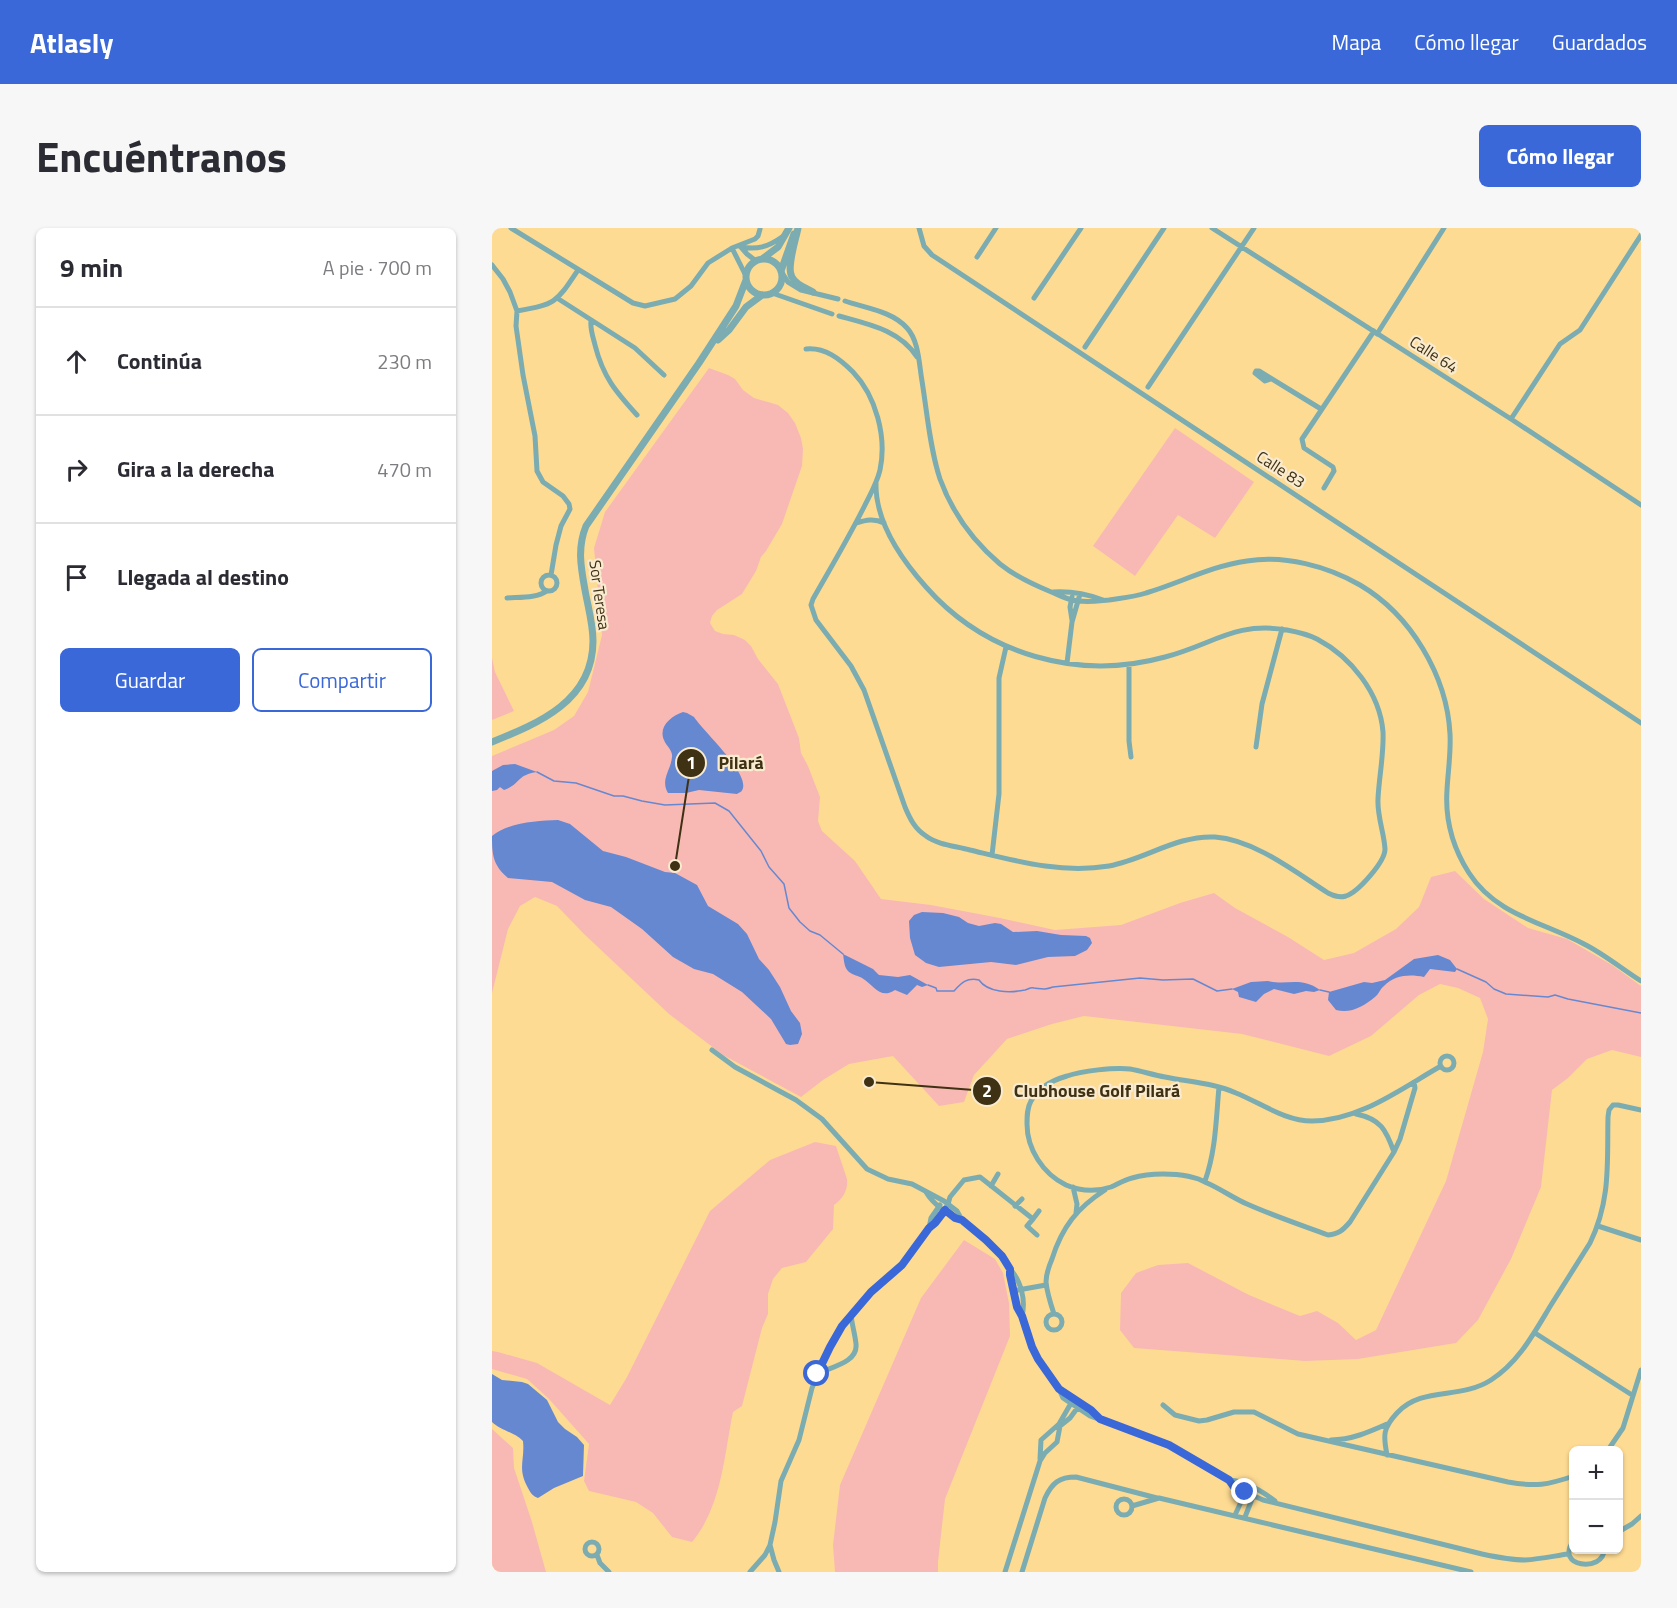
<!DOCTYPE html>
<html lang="es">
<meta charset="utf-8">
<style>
:root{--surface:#fff;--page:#f7f7f7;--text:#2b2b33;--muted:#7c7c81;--line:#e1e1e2;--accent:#3a68d8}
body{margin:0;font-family:"Titillium Web",sans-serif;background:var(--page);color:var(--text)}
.controls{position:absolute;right:18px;bottom:18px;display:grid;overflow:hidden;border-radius:9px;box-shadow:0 2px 4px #0004}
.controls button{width:54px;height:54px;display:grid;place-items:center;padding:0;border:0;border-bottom:2px solid var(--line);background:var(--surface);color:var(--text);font:30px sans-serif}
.stop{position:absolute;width:18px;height:18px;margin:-14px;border:4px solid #3a68d8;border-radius:50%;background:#fff}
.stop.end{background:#3a68d8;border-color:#fff;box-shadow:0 2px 6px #0008}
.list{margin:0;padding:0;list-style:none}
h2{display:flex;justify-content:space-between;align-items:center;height:78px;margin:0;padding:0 24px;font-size:26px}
h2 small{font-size:20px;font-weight:400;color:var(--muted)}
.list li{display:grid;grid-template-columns:39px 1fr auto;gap:18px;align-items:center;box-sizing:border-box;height:108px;padding:0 24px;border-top:2px solid var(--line)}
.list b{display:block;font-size:22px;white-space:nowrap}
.list em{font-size:20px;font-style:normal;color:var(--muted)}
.actions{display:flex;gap:12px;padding:18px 24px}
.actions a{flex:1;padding:14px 0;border:2px solid var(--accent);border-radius:9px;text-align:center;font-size:21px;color:var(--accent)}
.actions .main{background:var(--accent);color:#fff}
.icon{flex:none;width:33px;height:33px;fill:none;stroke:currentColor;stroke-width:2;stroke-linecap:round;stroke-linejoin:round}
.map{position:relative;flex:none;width:1149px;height:1344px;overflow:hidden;border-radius:9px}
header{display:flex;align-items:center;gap:36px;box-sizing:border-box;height:84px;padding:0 30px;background:var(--accent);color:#fff}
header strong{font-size:28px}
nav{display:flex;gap:33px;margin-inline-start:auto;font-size:21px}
.intro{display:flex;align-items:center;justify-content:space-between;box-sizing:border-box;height:144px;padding:0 36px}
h1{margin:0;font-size:42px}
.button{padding:15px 27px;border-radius:9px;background:var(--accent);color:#fff;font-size:21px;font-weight:700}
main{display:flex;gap:36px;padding:0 36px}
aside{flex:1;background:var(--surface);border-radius:9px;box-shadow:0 2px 4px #0004}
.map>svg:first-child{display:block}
.green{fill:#f8b9b4}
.water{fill:#6688d1}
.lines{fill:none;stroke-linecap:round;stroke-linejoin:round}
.stream{stroke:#6688d1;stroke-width:1.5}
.minor{stroke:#7bacb1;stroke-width:5}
.tertiary{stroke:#7bacb1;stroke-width:7}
.route{stroke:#3a68d8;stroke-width:8}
.labels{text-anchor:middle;stroke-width:4.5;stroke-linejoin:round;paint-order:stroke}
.street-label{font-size:16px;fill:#3f3113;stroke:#f9ebd0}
.leader{fill:none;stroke:#3f3113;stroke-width:2}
.callout-dot{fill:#3f3113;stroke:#f9ebd0;stroke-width:2}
.mark-label{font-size:18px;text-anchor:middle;font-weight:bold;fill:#fff}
.callout-label{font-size:18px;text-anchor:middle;font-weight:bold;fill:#3f3113;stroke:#f9ebd0;stroke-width:4.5;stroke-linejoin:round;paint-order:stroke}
</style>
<header>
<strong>Atlasly</strong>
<nav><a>Mapa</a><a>Cómo llegar</a><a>Guardados</a></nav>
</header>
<div class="intro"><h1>Encuéntranos</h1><a class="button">Cómo llegar</a></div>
<main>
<aside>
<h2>9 min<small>A pie · 700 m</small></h2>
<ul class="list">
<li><svg class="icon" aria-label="ahead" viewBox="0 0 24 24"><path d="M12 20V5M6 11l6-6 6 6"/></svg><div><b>Continúa</b></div><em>230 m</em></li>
<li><svg class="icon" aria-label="right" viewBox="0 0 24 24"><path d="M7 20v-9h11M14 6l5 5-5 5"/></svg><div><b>Gira a la derecha</b></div><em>470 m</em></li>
<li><svg class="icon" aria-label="arrive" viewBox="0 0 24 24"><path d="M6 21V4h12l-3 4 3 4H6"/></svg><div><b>Llegada al destino</b></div></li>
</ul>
<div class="actions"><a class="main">Guardar</a><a>Compartir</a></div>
</aside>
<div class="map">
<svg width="1149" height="1344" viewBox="0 0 1149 1344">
<rect width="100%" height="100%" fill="#fedb93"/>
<path class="green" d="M217 140 236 147 243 151 251 162 262 170 286 177 296 185 303 195 309 210 311 221 310 238 290 296 274 323 269 329 264 343 250 366 225 382 220 388 218 395 223 403 231 406 242 407 253 412 259 418 266 431 286 456 307 510 309 525 316 538 328 569 326 593 330 603 363 633 389 671 439 677 508 690 563 702 629 697 688 675 722 665 743 680 796 709 832 732 862 725 904 701 927 679 939 649 963 643 992 671 1036 700 1075 711 1120 737 1149 758V829L1120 822 1095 831 1076 850 1060 862 1049 959 1019 1031 986 1092 964 1115 866 1131 813 1133 642 1120 628 1102 629 1065 644 1045 666 1037 696 1035 757 1067 808 1088 825 1083 846 1095 864 1112 884 1102 954 953 991 824 996 791 988 770 966 760 948 756 927 767 879 808 837 828 750 806 592 788 560 796 515 811 482 847 472 874 447 878 401 828 357 836 331 852 309 869 231 827 177 786 92 706 65 678 43 669 28 678 16 701 0 765V528L62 502 82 488 96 464 110 407 102 320 113 284Z
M683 200 762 254 723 310 686 287 643 348 601 318Z
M0 430 3 444 22 483 0 492Z
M323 914 344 918 355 951C356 963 351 970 342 977L341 1001 314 1034 290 1040 281 1051 276 1066V1086L270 1100 250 1178 241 1184C232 1228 230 1278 200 1314L180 1309 161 1285 144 1274 97 1263 92 1253 97 1216 57 1171 35 1151 0 1141V1123L6 1124 45 1135 118 1177 135 1149 218 983 278 932Z
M472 1012 503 1031 511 1045 517 1075 518 1108 453 1271 446 1334V1344H343L341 1317 348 1257 429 1070Z
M0 1201 21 1220 22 1240 40 1294 54 1344H0Z"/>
<path class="water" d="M191 484 195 485 202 489C212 504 255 543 251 560 250 564 248 564 245 566L207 562 194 565H176C168 552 179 542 180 529 181 522 174 518 172 512 166 499 179 488 191 484Z
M23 536 45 544C24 547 29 556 12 562L8 559 5 562 0 563V543L11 537Z
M66 592 78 596 111 623 134 629 173 644 183 645 205 657 216 678 246 696 255 706 267 731 277 742 288 759 299 783 308 795 310 806 306 816 298 817 294 816 279 791 250 764 221 746 202 741 181 729 150 701 119 679 93 672 60 654 16 650C1 637 0 627 0 608 17 594 45 593 66 592Z
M430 684 451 685 467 689 476 695 487 698 503 695 509 696 521 704 545 703 569 707 594 708 598 710 600 715 595 722 583 728 556 729 524 737 499 734 447 739 434 735 423 727 418 710 417 693 422 687Z
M351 726 381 741 387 747 406 749 418 747 436 757 430 759 425 757 415 767 403 762C388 772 382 757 370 750 367 748 361 747 357 744 352 740 352 732 351 726Z
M946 727 958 732 965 741 963 744 938 741 932 749C917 746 903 747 892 758 888 761 887 766 883 769 872 778 859 786 844 782L836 772 837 764 872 754 880 755 893 752 922 731Z
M776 753C795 758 808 748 828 762L822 764 814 763 802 766 782 761 772 766 764 774 747 769 746 764 740 761 759 754Z
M0 1146 10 1152 30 1154 36 1156 55 1172 66 1194 73 1201 85 1209 92 1217 91 1248 62 1260 46 1270C41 1268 39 1266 36 1260 25 1240 33 1233 31 1213 23 1204 9 1203 0 1194Z"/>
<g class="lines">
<path class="stream" d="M45 544 62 553 84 555 122 568H131L150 573 173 577 223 575 237 583 269 623 277 639 292 656 297 680 308 694 318 703 328 707 351 726
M965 741 994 754 1002 761 1014 766 1056 769 1063 767 1076 771 1149 785
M436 757 444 760 445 763H462C469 755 475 749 487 752 496 765 518 765 533 762 537 761 538 759 542 760 551 761 552 762 561 759L648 750 671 752 701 751 725 763 740 761
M828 762 837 764"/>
<path class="minor" d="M19 0 141 75 153 78 183 71 199 58 216 35 240 20 263 11 266 8 268 1
M427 0 432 18 440 27 1149 495
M720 0 1019 191 1149 277
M248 18 255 26 264 33
M249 19C265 22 276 19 290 9
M240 20 254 48
M485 29 504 0
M0 37 11 51 18 64 25 83 24 98 31 147 43 208 45 243 51 254 71 268 77 276 78 281 69 298 64 317 59 347
M290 45 296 54 309 62 346 71
M280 65 340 86
M65 70 143 120 172 147
M542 70 589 0
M353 73C373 80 400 83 415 100 427 113 427 136 430 153 435 184 438 221 448 251 460 284 481 313 508 336 523 348 540 356 557 363 565 366 572 370 580 372 593 375 605 373 617 372 630 370 642 369 654 365 688 355 719 338 755 333 793 327 835 338 868 357 919 387 955 448 958 506 959 525 956 543 955 562 953 591 961 620 977 645 1004 687 1051 694 1092 716 1112 726 1130 741 1149 753
M25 83C64 76 64 75 86 42
M347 88C376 96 408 102 425 129
M99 93C98 101 101 109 103 117 111 149 124 164 145 187
M885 106 952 0
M593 119 672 0
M314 121C333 119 348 131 361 144 384 168 395 209 388 242 385 255 378 267 372 279 356 311 338 341 321 371L319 377 324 392 359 438 372 462 413 579C418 591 423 601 434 608 446 617 464 618 478 622 524 633 569 646 617 638 654 631 685 607 723 609 763 612 803 644 836 665 842 668 847 670 854 668 866 664 893 634 893 621 892 604 885 588 886 571 887 549 892 526 891 504 888 465 859 429 825 411 815 406 806 404 795 402 743 393 720 417 673 429 586 453 494 427 434 359 409 331 383 294 384 255
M779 151 773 153 763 145 764 143H767L829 181
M656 159 762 0
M1019 191 1068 116 1088 102 1149 7
M832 260 842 243 841 239 812 220 810 211 882 103
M364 295C374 292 382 290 392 295
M49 355a8 8 0 1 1 16 0a8 8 0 1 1-16 0Z
M561 364C578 363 595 366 611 372
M15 370C28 369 45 370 55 363
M580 392 578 379 580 369
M575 435 580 394 588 366
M637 437V513L639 529
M764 519 770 476 790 401
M500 627 507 566V450L514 419
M220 822 243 839 304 872 330 891 375 941 396 951 420 956 452 973 465 983 470 992 502 1019 518 1041
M948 835a7 7 0 1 1 14 0a7 7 0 1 1-14 0Z
M922 854 923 860 908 911 902 924 858 994C851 1002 847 1006 836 1007 809 997 782 988 755 976 741 970 729 961 715 955 703 948 685 946 671 946 661 946 650 947 640 950 632 952 626 956 619 959 604 964 588 963 574 957 551 946 535 921 535 896 535 888 535 880 539 873 546 860 561 852 575 848 589 843 623 839 638 841 650 843 661 847 673 849 697 854 722 855 744 865 769 875 793 893 820 893 867 893 910 860 949 838
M864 886C889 891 894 902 902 924
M713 953C724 922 724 891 727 859
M499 958 506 946
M581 959 585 976 584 985
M434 964C441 976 456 987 469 992
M523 978 530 971
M541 991 535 998 545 1007
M1106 998 1149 1012
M437 1000 439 990 448 977
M526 1062 554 1057
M554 1094a8 8 0 1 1 16 0a8 8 0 1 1-16 0Z
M562 1086C559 1077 555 1065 554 1054 554 1047 557 1038 560 1031 570 999 585 980 613 962
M530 1088C534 1072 529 1053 518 1041L525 1079 530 1088 540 1119 546 1131 567 1161 571 1170 598 1188 677 1217 737 1252 742 1259 771 1272 990 1326C1004 1329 1019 1332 1033 1332 1048 1331 1062 1328 1076 1326
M1043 1105 1140 1167
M325 1146C338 1139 366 1135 364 1116 363 1106 360 1097 359 1087
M567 1161 599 1182 607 1189
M671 1177 683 1187 707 1193 715 1192 742 1184H762L806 1206 1016 1254C1044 1259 1055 1257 1082 1248
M839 1212C859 1212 877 1204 895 1196
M1116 1222 1131 1200 1149 1142
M895 1227C891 1207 891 1200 905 1185 930 1158 968 1172 999 1152 1027 1134 1042 1105 1059 1077 1072 1056 1085 1036 1098 1015 1119 972 1115 934 1116 889L1117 882 1121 877H1126L1149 882
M548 1231 549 1212 567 1196 582 1170
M737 1252C753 1253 770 1263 783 1273
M624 1279a8 8 0 1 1 16 0a8 8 0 1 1-16 0Z
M640 1278 667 1270 979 1344
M743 1287 755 1261
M753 1289 762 1266
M1126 1304 1140 1296 1149 1288
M1082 1312C1061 1340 1112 1344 1112 1322
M93 1321a7 7 0 1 1 14 0a7 7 0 1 1-14 0Z
M278 1317 282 1332 287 1344
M105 1327 108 1335 117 1344
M258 1344 273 1327 278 1317 283 1294 289 1253 307 1212 320 1160 338 1119 350 1098 373 1071 410 1037 437 1000 447 990 456 976 458 969 472 952 488 949 541 991 547 983
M513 1344 548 1233 553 1225 565 1214 568 1198 578 1190 589 1175
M530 1344 553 1270C560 1255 567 1249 584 1249L665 1270"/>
<path class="tertiary" d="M306 0C304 11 294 40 300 49 304 57 314 60 321 64
M270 31 286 19 297 0
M254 49a18 18 0 1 1 36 0a18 18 0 1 1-36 0Z
M289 43 302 6
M226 112 237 102 254 79 270 67
M0 514C47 495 101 473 101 413 101 396 96 379 93 362 89 340 85 320 94 298L207 135 244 78 254 52"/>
</g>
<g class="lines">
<path class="route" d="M325 1146 338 1119 350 1098 379 1064 410 1037 437 1000 443 995 453 982 463 990 470 992 494 1012 510 1028 518 1041V1047L525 1079 530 1088 540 1119 546 1131 567 1161 599 1182 608 1191 677 1217 737 1252 742 1259 753 1264"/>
</g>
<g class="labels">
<g class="street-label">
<text transform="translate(942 126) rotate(33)" y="6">Calle 64</text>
<text transform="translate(789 241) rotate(33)" y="6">Calle 83</text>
<text transform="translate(108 367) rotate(82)" y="6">Sor Teresa</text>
</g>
</g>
<path class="leader" d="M183 638L199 535M377 854L495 863"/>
<g class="callout-dot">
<circle cx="183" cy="638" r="6"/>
<circle cx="377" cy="854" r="6"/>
<circle cx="199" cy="535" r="15"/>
<circle cx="495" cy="863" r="15"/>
</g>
<g class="mark-label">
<text x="199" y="541">1</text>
<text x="495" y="869">2</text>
</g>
<g class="callout-label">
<text x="249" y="541">Pilará</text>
<text x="605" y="869">Clubhouse Golf Pilará</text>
</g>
</svg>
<div class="controls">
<button>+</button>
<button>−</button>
</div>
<div class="stop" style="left:325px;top:1146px"></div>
<div class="stop end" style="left:753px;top:1264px"></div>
</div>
</main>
